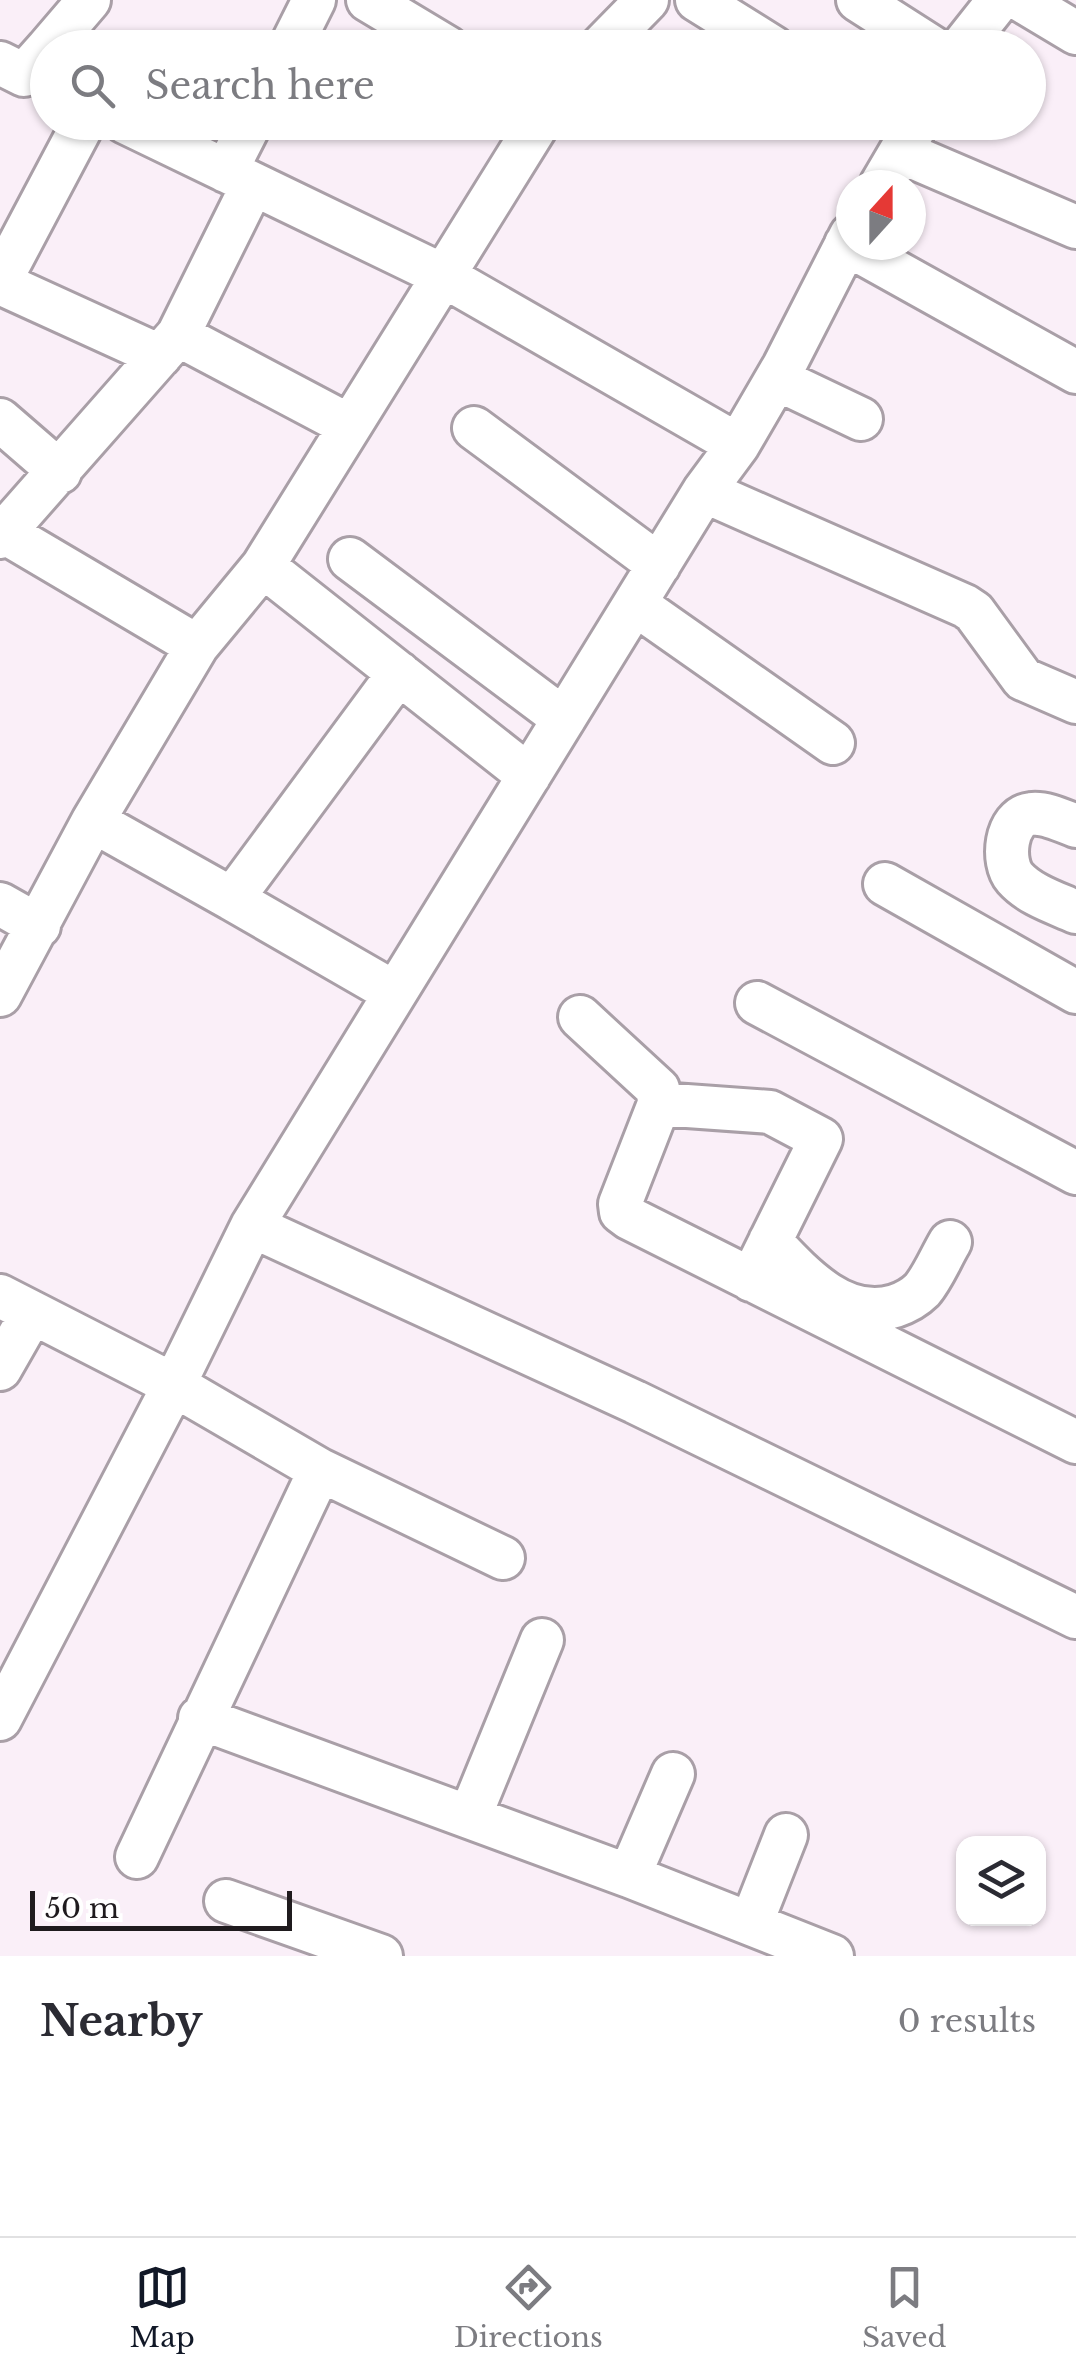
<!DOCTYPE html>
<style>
:root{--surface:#fff;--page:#f7f7f7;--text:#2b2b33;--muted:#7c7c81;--line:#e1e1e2;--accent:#111827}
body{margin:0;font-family:"Libre Baskerville",serif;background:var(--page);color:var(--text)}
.controls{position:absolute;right:30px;bottom:30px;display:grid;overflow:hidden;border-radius:20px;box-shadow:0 2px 8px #0004}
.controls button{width:90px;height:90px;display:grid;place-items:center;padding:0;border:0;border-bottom:2px solid var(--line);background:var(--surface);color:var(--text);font:50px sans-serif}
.compass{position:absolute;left:836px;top:170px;width:90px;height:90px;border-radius:50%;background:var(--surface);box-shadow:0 2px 8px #0004;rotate:21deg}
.scale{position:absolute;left:30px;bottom:25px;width:262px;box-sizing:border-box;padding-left:10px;border:5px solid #1f1b1e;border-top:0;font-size:28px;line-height:35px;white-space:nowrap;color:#1f1b1e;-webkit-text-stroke:8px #fff;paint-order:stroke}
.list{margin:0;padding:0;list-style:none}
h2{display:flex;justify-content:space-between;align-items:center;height:130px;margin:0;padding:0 40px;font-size:42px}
h2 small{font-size:32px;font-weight:400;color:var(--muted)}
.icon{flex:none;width:55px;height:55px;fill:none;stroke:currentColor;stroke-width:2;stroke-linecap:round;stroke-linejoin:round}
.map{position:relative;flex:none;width:1076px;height:1956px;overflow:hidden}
.search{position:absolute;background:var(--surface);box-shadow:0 2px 8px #0004;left:30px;right:30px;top:30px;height:110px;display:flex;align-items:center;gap:25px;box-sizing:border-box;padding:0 35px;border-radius:55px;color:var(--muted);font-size:38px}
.sheet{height:280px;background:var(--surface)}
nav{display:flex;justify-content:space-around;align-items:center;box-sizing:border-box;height:140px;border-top:2px solid var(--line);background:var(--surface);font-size:28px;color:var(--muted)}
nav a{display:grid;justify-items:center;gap:5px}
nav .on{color:var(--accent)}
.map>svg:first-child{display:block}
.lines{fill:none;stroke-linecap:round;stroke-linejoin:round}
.minor-casing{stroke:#a99fa7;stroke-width:48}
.minor{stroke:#fff;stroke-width:42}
</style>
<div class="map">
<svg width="1076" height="1956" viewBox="0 0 1076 1956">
<rect width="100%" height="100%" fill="#faeff8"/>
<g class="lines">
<defs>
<path id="minor" d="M368 0 448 48
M697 0 774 48
M858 0 933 48
M1021 0 1076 33
M48 48 89 0
M290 48 314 0
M600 48 647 0
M961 48 999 0
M0 63 24 75 48 48
M125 122 442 275 738 445
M901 152 1076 227
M226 171 251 122
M881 185 918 122
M846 244 1076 372
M0 281 84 122
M0 283 160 356
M178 335 350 426
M777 379 861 419
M0 420 60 472
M474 428 659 565
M704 491 965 606 974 612 1023 679 1076 702
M4 532 197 646
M0 537 178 335 253 184
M350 559 564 719
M263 566 529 776
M635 604 833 743
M93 821 232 899
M1076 826C1063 821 1045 812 1031 814 1005 817 1001 862 1015 878 1030 895 1056 903 1076 912
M885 884 1076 992
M0 904 39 926
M395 993 232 899 399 673
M0 995 93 821 197 646 263 566 539 122
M757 1003 1076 1173
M580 1017 658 1089 659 1104 620 1204 621 1212 629 1218 1076 1442
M659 1104 770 1112 821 1139 751 1280
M252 1226 635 1402 1076 1617
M770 1241C802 1275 844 1322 895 1306 904 1303 915 1297 922 1290 933 1277 941 1257 950 1242
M0 1296 174 1385 320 1470
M0 1369 32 1313
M200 1718 629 1876 832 1956
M0 1719 174 1385 252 1226 704 491 738 445 784 366 851 235
M470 1816 542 1640
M137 1857 320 1470 503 1558
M629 1876 673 1774
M226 1901 381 1956
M751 1924 786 1835"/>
</defs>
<use href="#minor" class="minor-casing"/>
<use href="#minor" class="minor"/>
</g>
</svg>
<div class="controls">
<button><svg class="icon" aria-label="layers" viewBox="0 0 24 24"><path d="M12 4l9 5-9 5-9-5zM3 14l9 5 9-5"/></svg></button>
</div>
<svg class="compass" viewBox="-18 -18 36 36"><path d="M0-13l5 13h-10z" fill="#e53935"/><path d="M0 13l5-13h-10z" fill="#7c7c81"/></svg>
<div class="scale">50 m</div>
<div class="search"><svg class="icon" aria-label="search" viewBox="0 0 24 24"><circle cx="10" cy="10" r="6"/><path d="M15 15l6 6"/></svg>Search here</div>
</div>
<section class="sheet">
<h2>Nearby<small>0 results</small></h2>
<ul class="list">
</ul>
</section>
<nav>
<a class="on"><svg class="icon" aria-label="map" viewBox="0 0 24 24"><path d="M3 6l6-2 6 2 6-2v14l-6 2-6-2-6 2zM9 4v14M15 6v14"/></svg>Map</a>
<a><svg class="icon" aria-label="directions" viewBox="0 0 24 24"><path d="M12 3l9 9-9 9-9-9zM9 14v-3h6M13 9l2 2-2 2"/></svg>Directions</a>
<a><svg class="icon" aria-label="saved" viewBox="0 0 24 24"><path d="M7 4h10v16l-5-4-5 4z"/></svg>Saved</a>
</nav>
